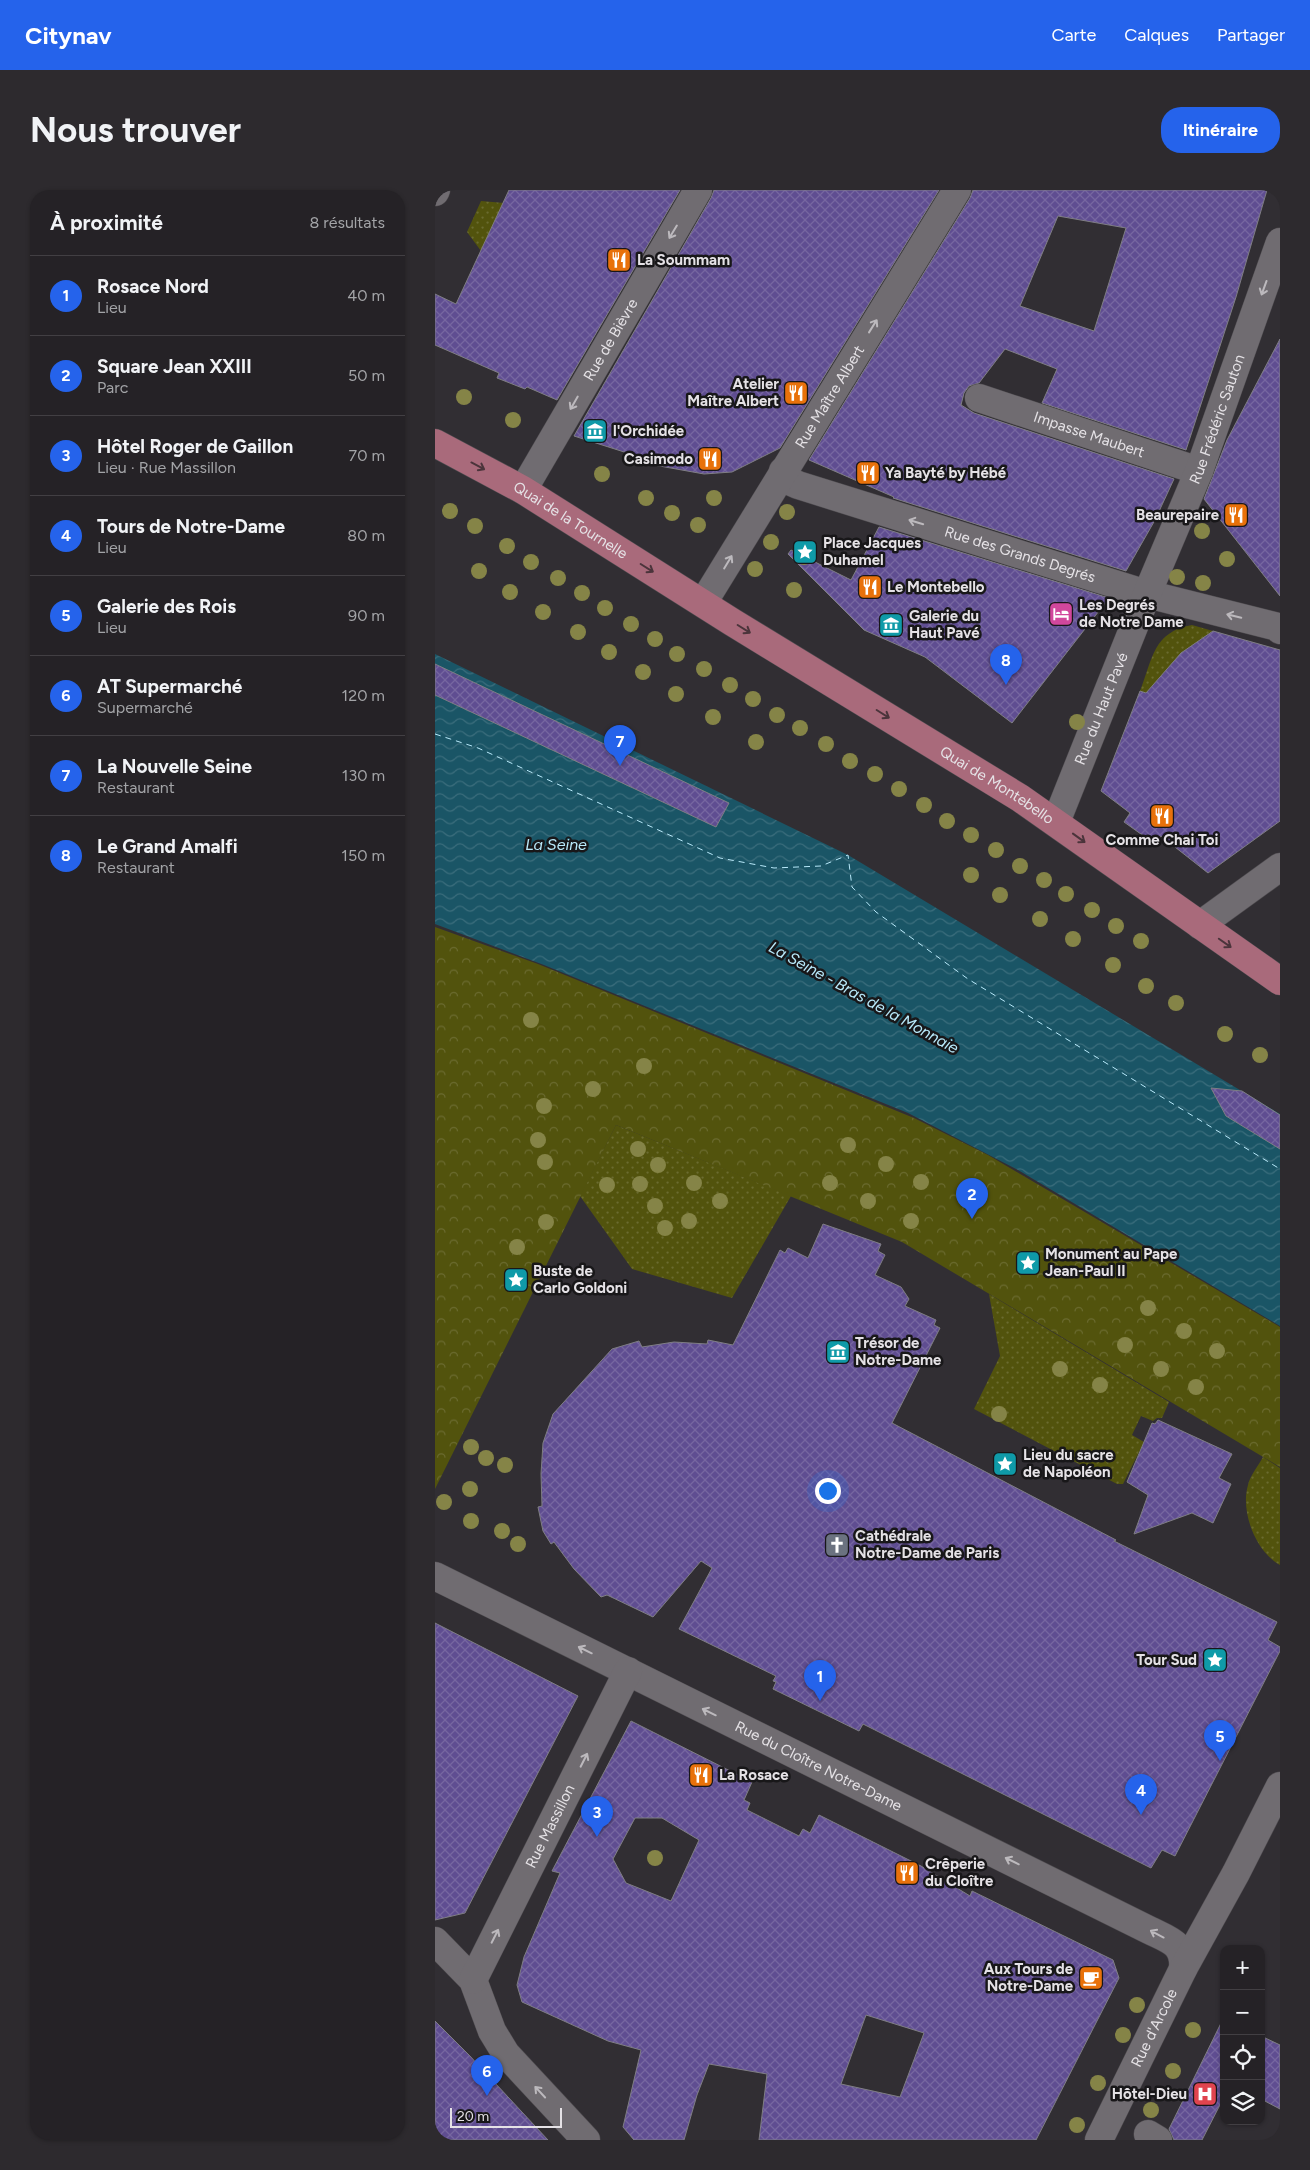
<!DOCTYPE html>
<html lang="fr">
<meta charset="utf-8">
<style>
:root{--surface:#252226;--page:#2d2a2e;--text:#f1f3f6;--muted:#a3a4a7;--line:#423f43;--accent:#2563eb}
body{margin:0;font-family:Figtree,sans-serif;background:var(--page);color:var(--text)}
.controls{position:absolute;right:15px;bottom:15px;display:grid;overflow:hidden;border-radius:10px;box-shadow:0 1px 4px #0004}
.controls button{width:45px;height:45px;display:grid;place-items:center;padding:0;border:0;border-bottom:1px solid var(--line);background:var(--surface);color:var(--text);font:25px sans-serif}
.scale{position:absolute;left:15px;bottom:12px;width:112px;box-sizing:border-box;padding-left:5px;border:2px solid #e5e2e6;border-top:0;font-size:14px;line-height:18px;white-space:nowrap;color:#e5e2e6;-webkit-text-stroke:4px #181719;paint-order:stroke}
.you{position:absolute;left:392px;top:1300px;width:18px;height:18px;margin:-12px;border:4px solid #fff;border-radius:50%;background:#1a73e8;box-shadow:0 0 0 8px #1a73e833}
.badge{display:grid;place-items:center;width:32px;height:32px;border-radius:50%;background:var(--accent);color:#fff;font-size:16px;font-weight:700}
.pin{position:absolute;translate:-50% -41px;filter:drop-shadow(0 1px 2px #0008)}
.pin::after{content:'';position:absolute;top:26px;width:18px;height:15px;background:inherit;clip-path:polygon(0 0,100% 0,50% 100%)}
.list{margin:0;padding:0;list-style:none}
h2{display:flex;justify-content:space-between;align-items:center;height:65px;margin:0;padding:0 20px;font-size:21px}
h2 small{font-size:16px;font-weight:400;color:var(--muted)}
.list li{display:grid;grid-template-columns:32px 1fr auto;gap:15px;align-items:center;box-sizing:border-box;height:80px;padding:0 20px;border-top:1px solid var(--line)}
.list b{display:block;font-size:19px;white-space:nowrap}
.list p{margin:0;font-size:16px;white-space:nowrap;color:var(--muted)}
.list em{font-size:16px;font-style:normal;color:var(--muted)}
.icon{flex:none;width:28px;height:28px;fill:none;stroke:currentColor;stroke-width:2;stroke-linecap:round;stroke-linejoin:round}
.map{position:relative;flex:none;width:845px;height:1950px;overflow:hidden;border-radius:20px}
header{display:flex;align-items:center;gap:30px;box-sizing:border-box;height:70px;padding:0 25px;background:var(--accent);color:#fff}
header strong{font-size:24px}
nav{display:flex;gap:28px;margin-inline-start:auto;font-size:18px}
.intro{display:flex;align-items:center;justify-content:space-between;box-sizing:border-box;height:120px;padding:0 30px}
h1{margin:0;font-size:35px}
.button{padding:12px 22px;border-radius:20px;background:var(--accent);color:#fff;font-size:18px;font-weight:700}
main{display:flex;gap:30px;padding:0 30px}
aside{flex:1;background:var(--surface);border-radius:20px;box-shadow:0 1px 4px #0004}
.map>svg:first-child{display:block}
.grass{fill:url(#grass-dots)}
.park{fill:url(#park-crowns)}
.water{fill:url(#water-waves)}
.lines{fill:none;stroke-linecap:round;stroke-linejoin:round}
.ferry{stroke:#b9eafb;stroke-width:1;stroke-dasharray:6 5;stroke-linecap:butt}
.building{fill:url(#building-cross-hatch);stroke:#7f7e84;fill-rule:evenodd}
.minor-casing{stroke:#4e4b4f;stroke-width:29}
.major-casing{stroke:#4e4b4f;stroke-width:29}
.minor{stroke:#706c71;stroke-width:28}
.major{stroke:#a96a7b;stroke-width:28}
.tree{fill:#858447}
.oneway{stroke:#bcb9bd}
.oneway2{stroke:#4b343b}
.labels{text-anchor:middle;stroke-width:5;stroke-linejoin:round;paint-order:stroke}
.poi-label{font-size:15px;font-weight:bold;fill:#e5e2e6;stroke:#181719;text-anchor:start}
.street-label{font-size:15px;fill:#e5e2e6;stroke:#181719}
.water-label{font-size:16px;font-style:italic;fill:#b9eafb;stroke:#181719}
</style>
<header>
<strong>Citynav</strong>
<nav><a>Carte</a><a>Calques</a><a>Partager</a></nav>
</header>
<div class="intro"><h1>Nous trouver</h1><a class="button">Itinéraire</a></div>
<main>
<aside>
<h2>À proximité<small>8 résultats</small></h2>
<ul class="list">
<li><span class="badge">1</span><div><b>Rosace Nord</b><p>Lieu</p></div><em>40 m</em></li>
<li><span class="badge">2</span><div><b>Square Jean XXIII</b><p>Parc</p></div><em>50 m</em></li>
<li><span class="badge">3</span><div><b>Hôtel Roger de Gaillon</b><p>Lieu · Rue Massillon</p></div><em>70 m</em></li>
<li><span class="badge">4</span><div><b>Tours de Notre-Dame</b><p>Lieu</p></div><em>80 m</em></li>
<li><span class="badge">5</span><div><b>Galerie des Rois</b><p>Lieu</p></div><em>90 m</em></li>
<li><span class="badge">6</span><div><b>AT Supermarché</b><p>Supermarché</p></div><em>120 m</em></li>
<li><span class="badge">7</span><div><b>La Nouvelle Seine</b><p>Restaurant</p></div><em>130 m</em></li>
<li><span class="badge">8</span><div><b>Le Grand Amalfi</b><p>Restaurant</p></div><em>150 m</em></li>
</ul>
</aside>
<div class="map">
<svg width="845" height="1950" viewBox="0 0 845 1950">
<defs>
<pattern id="grass-dots" width="8" height="8" patternUnits="userSpaceOnUse" patternTransform="scale(1.25)"><rect width="8" height="8" fill="#52530d"/><path d="M2 2h.1M6 6h.1" fill="none" stroke="#6b6b30" stroke-width="1.8" stroke-linecap="round"/></pattern>
<pattern id="park-crowns" width="20" height="18" patternUnits="userSpaceOnUse" patternTransform="scale(1.25)"><rect width="20" height="18" fill="#52530d"/><path d="M2 6a3 3 0 1 1 6 0M12 15a3 3 0 1 1 6 0" fill="none" stroke="#6b6b30"/></pattern>
<pattern id="water-waves" width="16" height="10" patternUnits="userSpaceOnUse" patternTransform="scale(1.25)"><rect width="16" height="10" fill="#1a5566"/><path d="M0 5q4-4 8 0t8 0" fill="none" stroke="#3b6d7c"/></pattern>
<pattern id="building-cross-hatch" width="8" height="8" patternUnits="userSpaceOnUse" patternTransform="scale(1.25)"><rect width="8" height="8" fill="#5f4d91"/><path d="M0 0l8 8M0 8l8-8" fill="none" stroke="#7666a0"/></pattern>
</defs>
<rect width="100%" height="100%" fill="#312e33"/>
<path class="grass" d="M46 11 69 13 46 61 32 42Z
M757 435 778 441 746 463 711 503 705 501C718 468 718 442 757 435Z
M181 935 356 1006 297 1108 197 1079 145 1006Z
M554 1104 734 1212 727 1228H722L718 1231 706 1226 697 1245 709 1252 688 1294H682L539 1219 565 1166Z
M828 1267 845 1278V1375C821 1362 805 1322 813 1295 815 1286 823 1276 828 1267Z"/>
<path class="park" d="M0 737 103 774 479 928 553 965 845 1137V1277L467 1052 181 935 0 1299Z"/>
<path class="water" d="M0 464 413 665 845 924V1136L583 980 473 923 109 775 0 734Z"/>
<g class="lines">
<path class="ferry" d="M0 544 43 558 285 668 339 678 386 676 413 665 417 697 441 722 533 789 845 979"/>
</g>
<path class="building" d="M74 0H245L122 210 92 197 90 199 62 188 64 183 0 155V104L21 114Z
M279 0H504L345 258 297 282 269 284 208 273V268L139 246 276 8Z
M538 0H832L801 107 751 260 607 213 622 179 570 159 544 193 534 196 529 203 526 215 539 223 739 289 720 330 691 381 458 308 459 307 374 270 535 8ZM623 26 691 38 659 141 585 116Z
M845 149V406L769 309 792 250Z
M444 337 674 408 577 533 490 467 429 440 353 364 356 360 416 390Z
M778 441 845 460V631L773 683 726 646 720 654 689 632 695 623 666 601 705 501 711 503 746 463Z
M0 474 294 613 281 637 0 505Z
M776 898 807 901 845 925V959L791 926Z
M388 1034 446 1054 443 1061 450 1065 440 1085 466 1097 474 1109 470 1116 501 1130 499 1135 505 1138 457 1233 681 1350 679 1351 842 1432 833 1450 845 1457V1461L740 1666 727 1660 716 1678 428 1534 424 1541 338 1499 341 1492 338 1491 341 1486 244 1439 277 1378 266 1371 218 1427 172 1405 166 1407 139 1379 119 1352 116 1354 108 1341 103 1317 107 1316 106 1284 108 1253 118 1224 177 1159 204 1151 207 1157 239 1152 272 1154 273 1150 298 1155 345 1060 350 1063 353 1058 373 1068Z
M723 1230 797 1264 784 1288 796 1294 778 1333 757 1323 699 1344 713 1305 692 1292 717 1233 720 1234Z
M0 1433 143 1506 30 1723 0 1730Z
M196 1531 317 1592 309 1610 315 1613 312 1620 364 1646 368 1639 375 1643 384 1625 486 1676 535 1706 537 1701 678 1770 684 1788 601 1950H324L332 1884 274 1874 262 1905 249 1950H199L188 1937 206 1860 173 1851 87 1812 82 1795 89 1767 125 1683 117 1681ZM200 1628H227L264 1650 236 1711 191 1693 178 1669ZM431 1825 489 1843 465 1907 406 1894Z
M789 1827V1907L767 1950H739L734 1939Z
M0 1831 34 1865 113 1950H0Z
M826 1846 845 1855V1919L826 1909Z"/>
<g class="lines">
<defs>
<g id="minor">
<path d="M0 2 1 0"/>
<path id="s1" d="M544 208 764 281"/>
<path id="s2" d="M348 281 354 291 363 295 712 404 843 437 845 440"/>
<path id="s3" d="M88 300 263 0"/>
<path id="s4" d="M268 413 522 0"/>
<path id="s5" d="M621 632 712 404 764 281 845 52"/>
<path d="M765 735 845 677"/>
<path id="s6" d="M0 1386 714 1740C734 1750 750 1753 748 1779"/>
<path d="M0 1751 38 1790 57 1841 71 1864 151 1950"/>
<path id="s7" d="M38 1790 193 1481"/>
<path d="M713 1944 723 1950"/>
<path id="s8" d="M664 1950 748 1779 801 1683 845 1596"/>
</g>
<g id="major">
<path id="s9" d="M0 253 88 300 297 432 585 608 845 791"/>
</g>
</defs>
<use href="#minor" class="minor-casing"/>
<use href="#major" class="major-casing"/>
<use href="#minor" class="minor"/>
<use href="#major" class="major"/>
</g>
<g class="tree">
<circle cx="29" cy="207" r="8"/>
<circle cx="78" cy="230" r="8"/>
<circle cx="167" cy="284" r="8"/>
<circle cx="211" cy="308" r="8"/>
<circle cx="279" cy="308" r="8"/>
<circle cx="15" cy="321" r="8"/>
<circle cx="352" cy="322" r="8"/>
<circle cx="237" cy="323" r="8"/>
<circle cx="263" cy="335" r="8"/>
<circle cx="40" cy="336" r="8"/>
<circle cx="767" cy="341" r="8"/>
<circle cx="336" cy="352" r="8"/>
<circle cx="72" cy="356" r="8"/>
<circle cx="369" cy="367" r="8"/>
<circle cx="792" cy="369" r="8"/>
<circle cx="96" cy="372" r="8"/>
<circle cx="320" cy="379" r="8"/>
<circle cx="44" cy="381" r="8"/>
<circle cx="742" cy="387" r="8"/>
<circle cx="123" cy="388" r="8"/>
<circle cx="768" cy="393" r="8"/>
<circle cx="359" cy="400" r="8"/>
<circle cx="75" cy="402" r="8"/>
<circle cx="147" cy="403" r="8"/>
<circle cx="170" cy="418" r="8"/>
<circle cx="108" cy="422" r="8"/>
<circle cx="196" cy="434" r="8"/>
<circle cx="143" cy="442" r="8"/>
<circle cx="220" cy="449" r="8"/>
<circle cx="174" cy="462" r="8"/>
<circle cx="242" cy="464" r="8"/>
<circle cx="269" cy="479" r="8"/>
<circle cx="208" cy="482" r="8"/>
<circle cx="295" cy="495" r="8"/>
<circle cx="241" cy="504" r="8"/>
<circle cx="318" cy="509" r="8"/>
<circle cx="342" cy="525" r="8"/>
<circle cx="278" cy="527" r="8"/>
<circle cx="642" cy="532" r="8"/>
<circle cx="365" cy="538" r="8"/>
<circle cx="321" cy="552" r="8"/>
<circle cx="391" cy="554" r="8"/>
<circle cx="415" cy="571" r="8"/>
<circle cx="440" cy="584" r="8"/>
<circle cx="464" cy="599" r="8"/>
<circle cx="489" cy="615" r="8"/>
<circle cx="512" cy="631" r="8"/>
<circle cx="536" cy="645" r="8"/>
<circle cx="561" cy="660" r="8"/>
<circle cx="585" cy="676" r="8"/>
<circle cx="536" cy="685" r="8"/>
<circle cx="609" cy="690" r="8"/>
<circle cx="631" cy="704" r="8"/>
<circle cx="565" cy="705" r="8"/>
<circle cx="657" cy="720" r="8"/>
<circle cx="605" cy="729" r="8"/>
<circle cx="681" cy="736" r="8"/>
<circle cx="638" cy="749" r="8"/>
<circle cx="706" cy="751" r="8"/>
<circle cx="678" cy="775" r="8"/>
<circle cx="711" cy="796" r="8"/>
<circle cx="741" cy="813" r="8"/>
<circle cx="96" cy="830" r="8"/>
<circle cx="790" cy="844" r="8"/>
<circle cx="825" cy="865" r="8"/>
<circle cx="209" cy="876" r="8"/>
<circle cx="158" cy="899" r="8"/>
<circle cx="109" cy="916" r="8"/>
<circle cx="103" cy="950" r="8"/>
<circle cx="413" cy="955" r="8"/>
<circle cx="203" cy="959" r="8"/>
<circle cx="110" cy="972" r="8"/>
<circle cx="451" cy="974" r="8"/>
<circle cx="223" cy="975" r="8"/>
<circle cx="486" cy="992" r="8"/>
<circle cx="259" cy="993" r="8"/>
<circle cx="395" cy="993" r="8"/>
<circle cx="205" cy="994" r="8"/>
<circle cx="172" cy="995" r="8"/>
<circle cx="285" cy="1011" r="8"/>
<circle cx="433" cy="1011" r="8"/>
<circle cx="220" cy="1016" r="8"/>
<circle cx="254" cy="1031" r="8"/>
<circle cx="476" cy="1031" r="8"/>
<circle cx="111" cy="1032" r="8"/>
<circle cx="230" cy="1038" r="8"/>
<circle cx="82" cy="1057" r="8"/>
<circle cx="713" cy="1118" r="8"/>
<circle cx="749" cy="1141" r="8"/>
<circle cx="690" cy="1155" r="8"/>
<circle cx="782" cy="1161" r="8"/>
<circle cx="625" cy="1179" r="8"/>
<circle cx="726" cy="1179" r="8"/>
<circle cx="665" cy="1195" r="8"/>
<circle cx="761" cy="1197" r="8"/>
<circle cx="564" cy="1224" r="8"/>
<circle cx="36" cy="1257" r="8"/>
<circle cx="51" cy="1268" r="8"/>
<circle cx="70" cy="1275" r="8"/>
<circle cx="35" cy="1299" r="8"/>
<circle cx="9" cy="1312" r="8"/>
<circle cx="36" cy="1331" r="8"/>
<circle cx="67" cy="1341" r="8"/>
<circle cx="83" cy="1354" r="8"/>
<circle cx="220" cy="1668" r="8"/>
<circle cx="702" cy="1815" r="8"/>
<circle cx="758" cy="1840" r="8"/>
<circle cx="688" cy="1845" r="8"/>
<circle cx="738" cy="1881" r="8"/>
<circle cx="663" cy="1893" r="8"/>
<circle cx="716" cy="1920" r="8"/>
<circle cx="642" cy="1935" r="8"/>
</g>
<defs><path id="oneway-shaft" d="M-6 0H5M1.5-3L5.5 0L1.5 3" fill="none" stroke-width="1.6" stroke-linecap="round" stroke-linejoin="round" transform="scale(1.25)"/></defs>
<g class="oneway">
<use href="#oneway-shaft" transform="translate(238 42) rotate(121)"/>
<use href="#oneway-shaft" transform="translate(829 98) rotate(110)"/>
<use href="#oneway-shaft" transform="translate(438 136) rotate(-58)"/>
<use href="#oneway-shaft" transform="translate(139 213) rotate(120)"/>
<use href="#oneway-shaft" transform="translate(481 332) rotate(-163)"/>
<use href="#oneway-shaft" transform="translate(293 372) rotate(-59)"/>
<use href="#oneway-shaft" transform="translate(799 426) rotate(-166)"/>
<use href="#oneway-shaft" transform="translate(150 1460) rotate(-154)"/>
<use href="#oneway-shaft" transform="translate(274 1522) rotate(-154)"/>
<use href="#oneway-shaft" transform="translate(149 1570) rotate(-63)"/>
<use href="#oneway-shaft" transform="translate(577 1671) rotate(-154)"/>
<use href="#oneway-shaft" transform="translate(722 1744) rotate(-152)"/>
<use href="#oneway-shaft" transform="translate(60 1746) rotate(-63)"/>
<use href="#oneway-shaft" transform="translate(105 1902) rotate(-133)"/>
</g>
<g class="oneway2">
<use href="#oneway-shaft" transform="translate(43 276) rotate(28)"/>
<use href="#oneway-shaft" transform="translate(212 378) rotate(32)"/>
<use href="#oneway-shaft" transform="translate(309 439) rotate(32)"/>
<use href="#oneway-shaft" transform="translate(448 524) rotate(32)"/>
<use href="#oneway-shaft" transform="translate(644 648) rotate(36)"/>
<use href="#oneway-shaft" transform="translate(790 753) rotate(35)"/>
</g>
<defs>
<symbol id="restaurant-square" viewBox="-11 -11 22 22"><rect x="-9" y="-9" width="18" height="18" rx="4" fill="#e8710a" stroke="#181719"/><path d="M-5-6h1v4h1v-4h1v4h1v-4h1v5L-1.5 .5V6h-2V.5L-5-1ZM5-6V6H3V1.5H1.5Q1.5-4 5-6Z" fill="#fff"/></symbol>
<symbol id="museum-square" viewBox="-11 -11 22 22"><rect x="-9" y="-9" width="18" height="18" rx="4" fill="#0f9aa8" stroke="#181719"/><path d="M0-6L6-3V-2H-6V-3ZM-5-1h2V3h-2ZM-1-1h2V3h-2ZM3-1h2V3H3ZM-6 4H6V6H-6Z" fill="#fff"/></symbol>
<symbol id="sight-square" viewBox="-11 -11 22 22"><rect x="-9" y="-9" width="18" height="18" rx="4" fill="#0f9aa8" stroke="#181719"/><path d="M0-6L1.8-2.2L6-1.7L2.9 1.2L3.7 5.4L0 3.3L-3.7 5.4L-2.9 1.2L-6-1.7L-1.8-2.2Z" fill="#fff"/></symbol>
<symbol id="hotel-square" viewBox="-11 -11 22 22"><rect x="-9" y="-9" width="18" height="18" rx="4" fill="#d1479c" stroke="#181719"/><path d="M-6-4.5h1.5V1H6V5H4.5V3h-9V5H-6ZM-4 0a1.8 1.8 0 1 1 3.6 0ZM.5 0V-2.5h3Q6-2.5 6 0Z" fill="#fff"/></symbol>
<symbol id="church-square" viewBox="-11 -11 22 22"><rect x="-9" y="-9" width="18" height="18" rx="4" fill="#6b7280" stroke="#181719"/><path d="M-1.2-6h2.4v3.5h3.3v2.4h-3.3V6h-2.4V-.1h-3.3v-2.4h3.3Z" fill="#fff"/></symbol>
<symbol id="cafe-square" viewBox="-11 -11 22 22"><rect x="-9" y="-9" width="18" height="18" rx="4" fill="#e8710a" stroke="#181719"/><path d="M-5.5-4.5H6V0H3Q3 3.5 0 3.5H-2.5Q-5.5 3.5-5.5 0ZM3-3.2v2h1.7v-2ZM-6 4.5H4V6H-6Z" fill="#fff"/></symbol>
<symbol id="hospital-square" viewBox="-11 -11 22 22"><rect x="-9" y="-9" width="18" height="18" rx="4" fill="#e0444e" stroke="#181719"/><path d="M-5-5h3v3.5h4V-5h3V5h-3V1.5h-4V5h-3Z" fill="#fff"/></symbol>
</defs>
<g fill-rule="evenodd">
<use href="#restaurant-square" x="170" y="56" width="28" height="28"/>
<use href="#restaurant-square" x="347" y="189" width="28" height="28"/>
<use href="#museum-square" x="146" y="227" width="28" height="28"/>
<use href="#restaurant-square" x="261" y="255" width="28" height="28"/>
<use href="#restaurant-square" x="419" y="269" width="28" height="28"/>
<use href="#restaurant-square" x="787" y="311" width="28" height="28"/>
<use href="#sight-square" x="356" y="348" width="28" height="28"/>
<use href="#restaurant-square" x="421" y="383" width="28" height="28"/>
<use href="#hotel-square" x="612" y="410" width="28" height="28"/>
<use href="#museum-square" x="442" y="421" width="28" height="28"/>
<use href="#restaurant-square" x="713" y="612" width="28" height="28"/>
<use href="#sight-square" x="579" y="1059" width="28" height="28"/>
<use href="#sight-square" x="67" y="1076" width="28" height="28"/>
<use href="#museum-square" x="389" y="1148" width="28" height="28"/>
<use href="#sight-square" x="556" y="1260" width="28" height="28"/>
<use href="#church-square" x="388" y="1341" width="28" height="28"/>
<use href="#sight-square" x="766" y="1456" width="28" height="28"/>
<use href="#restaurant-square" x="252" y="1571" width="28" height="28"/>
<use href="#restaurant-square" x="458" y="1669" width="28" height="28"/>
<use href="#cafe-square" x="642" y="1774" width="28" height="28"/>
<use href="#hospital-square" x="756" y="1890" width="28" height="28"/>
</g>
<g class="labels">
<g class="poi-label">
<text x="202" y="75">La Soummam</text>
<text x="344" y="199" text-anchor="end">Atelier<tspan x="344" dy="17">Maître Albert</tspan></text>
<text x="178" y="246">l'Orchidée</text>
<text x="258" y="274" text-anchor="end">Casimodo</text>
<text x="450" y="288">Ya Bayté by Hébé</text>
<text x="784" y="330" text-anchor="end">Beaurepaire</text>
<text x="388" y="358">Place Jacques<tspan x="388" dy="17">Duhamel</tspan></text>
<text x="452" y="402">Le Montebello</text>
<text x="644" y="420">Les Degrés<tspan x="644" dy="17">de Notre Dame</tspan></text>
<text x="474" y="431">Galerie du<tspan x="474" dy="17">Haut Pavé</tspan></text>
<text x="727" y="655" text-anchor="middle">Comme Chai Toi</text>
<text x="610" y="1069">Monument au Pape<tspan x="610" dy="17">Jean-Paul II</tspan></text>
<text x="98" y="1086">Buste de<tspan x="98" dy="17">Carlo Goldoni</tspan></text>
<text x="420" y="1158">Trésor de<tspan x="420" dy="17">Notre-Dame</tspan></text>
<text x="588" y="1270">Lieu du sacre<tspan x="588" dy="17">de Napoléon</tspan></text>
<text x="420" y="1351">Cathédrale<tspan x="420" dy="17">Notre-Dame de Paris</tspan></text>
<text x="762" y="1475" text-anchor="end">Tour Sud</text>
<text x="284" y="1590">La Rosace</text>
<text x="490" y="1679">Crêperie<tspan x="490" dy="17">du Cloître</tspan></text>
<text x="638" y="1784" text-anchor="end">Aux Tours de<tspan x="638" dy="17">Notre-Dame</tspan></text>
<text x="752" y="1909" text-anchor="end">Hôtel-Dieu</text>
</g>
<g class="street-label">
<text dy="5" stroke="none"><textPath href="#s3" startOffset="174">Rue de Bièvre</textPath></text>
<text dy="5" stroke="none"><textPath href="#s4" startOffset="242">Rue Maître Albert</textPath></text>
<text dy="5" stroke="none"><textPath href="#s5" startOffset="434">Rue Frédéric Sauton</textPath></text>
<text dy="5" stroke="none"><textPath href="#s1" startOffset="116">Impasse Maubert</textPath></text>
<text dy="5" stroke="none"><textPath href="#s9" startOffset="156">Quai de la Tournelle</textPath></text>
<text dy="5" stroke="none"><textPath href="#s2" startOffset="254">Rue des Grands Degrés</textPath></text>
<text dy="5" stroke="none"><textPath href="#s5" startOffset="122">Rue du Haut Pavé</textPath></text>
<text dy="5" stroke="none"><textPath href="#s9" startOffset="658">Quai de Montebello</textPath></text>
<text dy="5" stroke="none"><textPath href="#s6" startOffset="428">Rue du Cloître Notre-Dame</textPath></text>
<text dy="5" stroke="none"><textPath href="#s7" startOffset="172">Rue Massillon</textPath></text>
<text dy="5" stroke="none"><textPath href="#s8" startOffset="125">Rue d'Arcole</textPath></text>
</g>
<g class="water-label">
<text x="121" y="660">La Seine</text>
<text transform="translate(429 807) rotate(29)" y="6">La Seine - Bras de la Monnaie</text>
</g>
</g>
</svg>
<div class="controls">
<button>+</button>
<button>−</button>
<button><svg class="icon" aria-label="locate" viewBox="0 0 24 24"><circle cx="12" cy="12" r="6"/><path d="M12 2v4M12 18v4M2 12h4M18 12h4"/></svg></button>
<button><svg class="icon" aria-label="layers" viewBox="0 0 24 24"><path d="M12 4l9 5-9 5-9-5zM3 14l9 5 9-5"/></svg></button>
</div>
<div class="scale">20 m</div>
<div class="you"></div>
<div class="pin badge" style="left:385px;top:1511px">1</div>
<div class="pin badge" style="left:537px;top:1029px">2</div>
<div class="pin badge" style="left:162px;top:1647px">3</div>
<div class="pin badge" style="left:706px;top:1625px">4</div>
<div class="pin badge" style="left:785px;top:1571px">5</div>
<div class="pin badge" style="left:52px;top:1906px">6</div>
<div class="pin badge" style="left:185px;top:576px">7</div>
<div class="pin badge" style="left:571px;top:495px">8</div>
</div>
</main>
